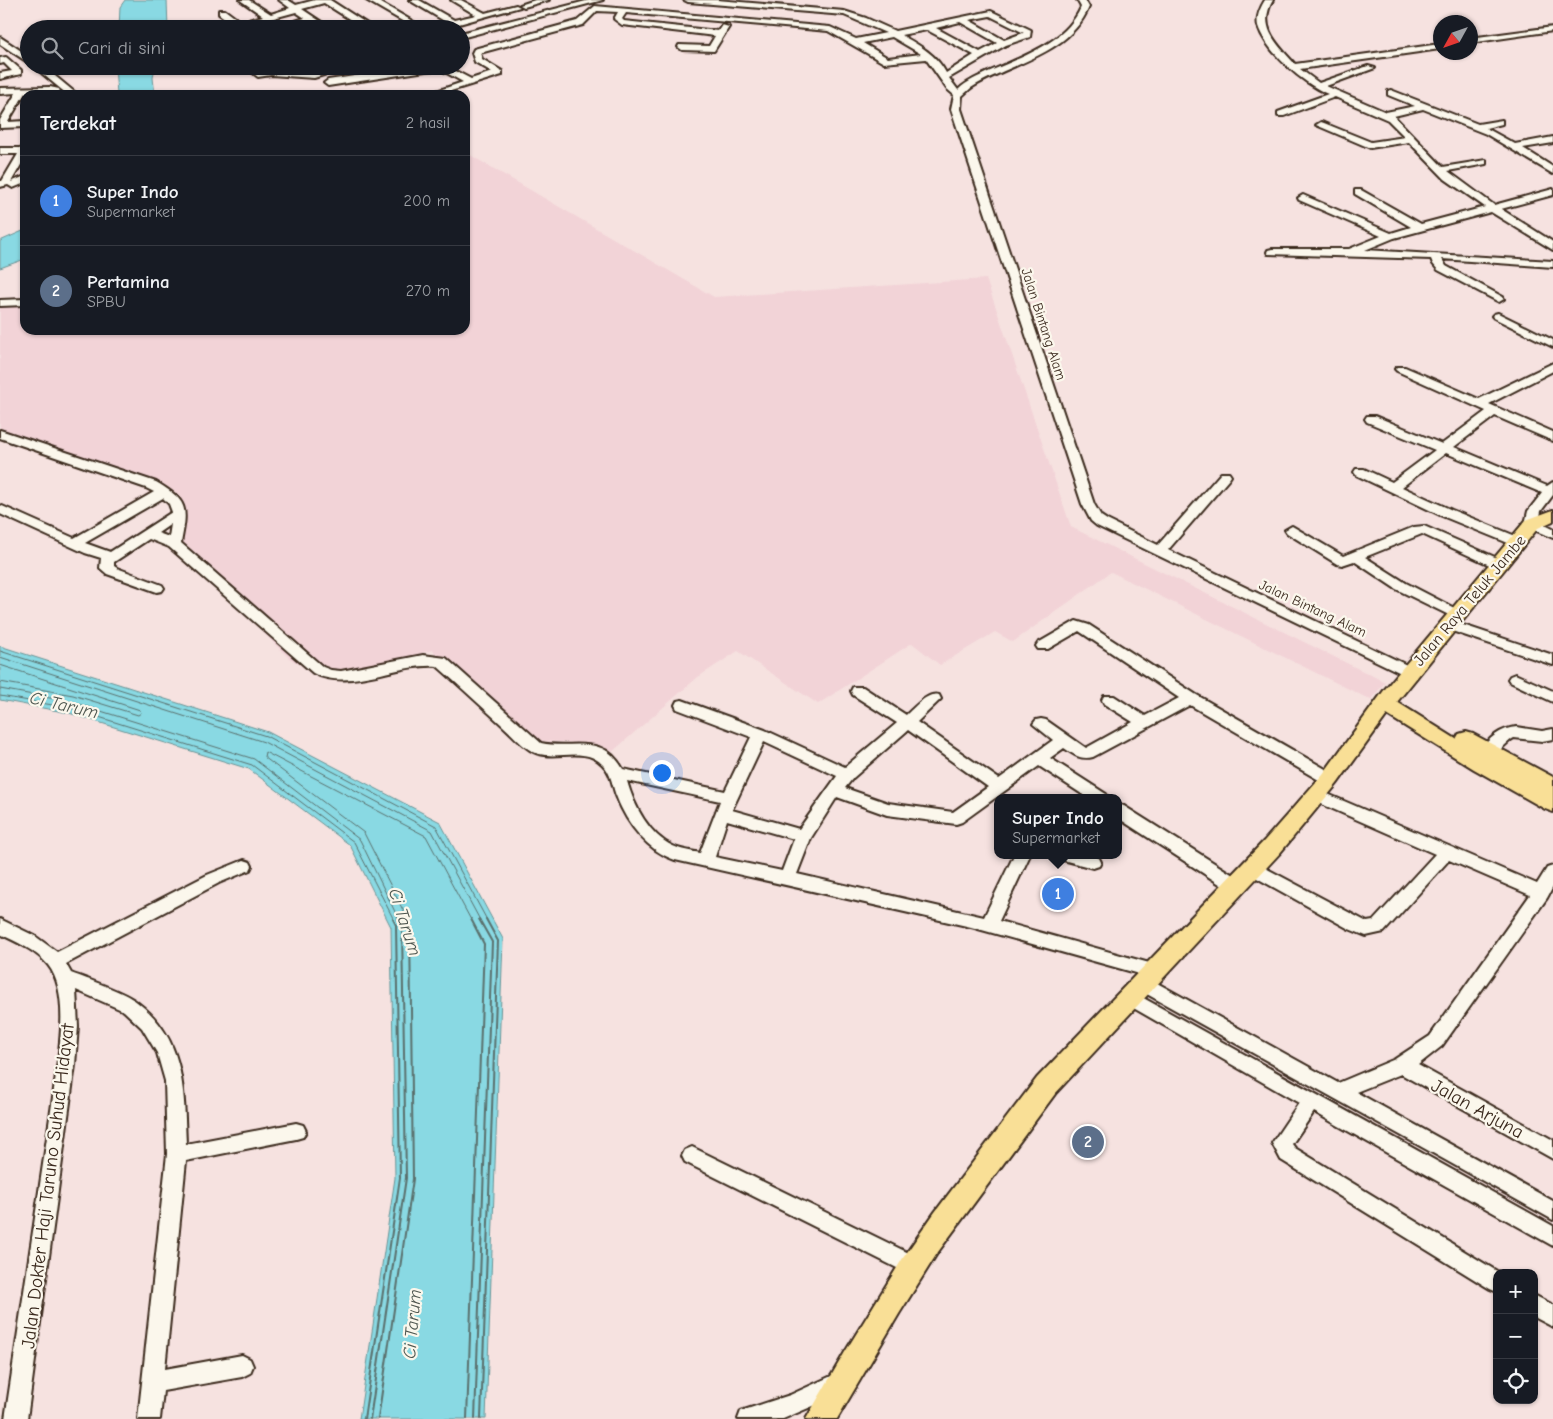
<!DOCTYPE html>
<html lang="id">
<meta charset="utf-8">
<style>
:root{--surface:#171b24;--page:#20242c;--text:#f1f3f6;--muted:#9ea1a6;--line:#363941;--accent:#c8321e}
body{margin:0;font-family:"Comic Neue",sans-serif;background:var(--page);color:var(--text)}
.controls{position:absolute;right:15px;bottom:15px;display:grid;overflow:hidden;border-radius:10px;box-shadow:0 1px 4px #0004}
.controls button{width:45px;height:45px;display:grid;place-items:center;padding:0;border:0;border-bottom:1px solid var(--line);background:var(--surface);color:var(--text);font:25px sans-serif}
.compass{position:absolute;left:1433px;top:15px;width:45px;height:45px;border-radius:50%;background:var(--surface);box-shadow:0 1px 4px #0004;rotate:230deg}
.you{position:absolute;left:661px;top:772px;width:18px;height:18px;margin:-12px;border:4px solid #fff;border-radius:50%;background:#1a73e8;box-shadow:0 0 0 8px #1a73e833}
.badge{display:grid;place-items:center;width:32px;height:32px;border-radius:50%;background:var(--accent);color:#fff;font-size:16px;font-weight:700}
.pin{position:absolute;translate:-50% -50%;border:2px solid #fff;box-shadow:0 1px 5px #0006}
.popup{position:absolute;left:994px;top:794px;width:128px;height:65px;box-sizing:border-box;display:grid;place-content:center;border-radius:10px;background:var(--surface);filter:drop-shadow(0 1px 4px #0005);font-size:16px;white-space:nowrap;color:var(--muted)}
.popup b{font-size:19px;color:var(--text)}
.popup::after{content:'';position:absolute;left:50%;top:100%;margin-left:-10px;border:10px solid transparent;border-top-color:var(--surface)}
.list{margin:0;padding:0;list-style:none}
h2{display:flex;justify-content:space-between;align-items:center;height:65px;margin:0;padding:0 20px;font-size:21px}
h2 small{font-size:16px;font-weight:400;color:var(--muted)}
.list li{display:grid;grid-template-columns:32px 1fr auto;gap:15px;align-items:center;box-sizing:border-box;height:90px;padding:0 20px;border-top:1px solid var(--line)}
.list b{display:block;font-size:19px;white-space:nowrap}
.list p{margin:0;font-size:16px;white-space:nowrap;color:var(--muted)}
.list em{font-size:16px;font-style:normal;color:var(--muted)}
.icon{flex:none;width:28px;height:28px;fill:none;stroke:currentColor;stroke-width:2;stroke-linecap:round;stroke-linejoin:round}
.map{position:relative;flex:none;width:1553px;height:1419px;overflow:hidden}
.search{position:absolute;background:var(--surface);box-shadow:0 1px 4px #0004;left:20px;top:20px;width:450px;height:55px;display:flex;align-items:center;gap:12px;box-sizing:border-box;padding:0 18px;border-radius:28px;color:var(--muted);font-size:19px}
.panel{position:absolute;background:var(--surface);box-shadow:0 1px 4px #0004;left:20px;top:90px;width:450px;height:245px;border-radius:15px}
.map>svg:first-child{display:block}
.built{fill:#f2d3d7}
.water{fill:#89d9e3;stroke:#6a9394}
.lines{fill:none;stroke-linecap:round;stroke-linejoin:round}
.shore-far1{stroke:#5a706d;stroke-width:1}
.shore{stroke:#5a706d;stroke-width:2}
.minor-casing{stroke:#3b2a1e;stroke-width:4}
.major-casing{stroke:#3b2a1e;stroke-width:4}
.minor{fill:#fbf7ec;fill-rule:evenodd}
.major{fill:#f9df96;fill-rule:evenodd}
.labels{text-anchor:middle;stroke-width:4.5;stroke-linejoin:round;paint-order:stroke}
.far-street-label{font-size:14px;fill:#3b2a1e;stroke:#fbf7ec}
.street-label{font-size:16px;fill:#3b2a1e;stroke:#fbf7ec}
.water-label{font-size:18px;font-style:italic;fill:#4e564f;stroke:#fbf7ec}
.near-street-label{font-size:19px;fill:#3b2a1e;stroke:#fbf7ec}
</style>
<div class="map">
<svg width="1553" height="1419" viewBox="0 0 1553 1419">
<rect width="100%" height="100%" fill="#f6e2e0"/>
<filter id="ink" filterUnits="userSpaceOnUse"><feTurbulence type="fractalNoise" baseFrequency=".02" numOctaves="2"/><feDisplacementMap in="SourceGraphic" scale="10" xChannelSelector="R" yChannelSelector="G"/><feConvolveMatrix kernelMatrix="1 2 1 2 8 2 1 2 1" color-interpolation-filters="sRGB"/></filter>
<g filter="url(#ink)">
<path class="built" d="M465 152 714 297 986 279 1071 527 1385 682 1371 700 1111 572 1013 642 995 632 940 665 912 643 818 704 738 651 698 677 604 759 583 743 535 741 432 650 343 676H318L289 658 177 547 185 515 153 487 0 431V307L25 305V330H465Z"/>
<path class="water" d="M125 0H167L168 29H119L120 7Z
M115 66H155L153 78 155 95H117Z
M25 230V259L0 268V241Z
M0 646 268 732 440 822 503 939 486 1419H359L395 1178 391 927 350 845 249 769 69 713 0 700Z"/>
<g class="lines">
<path class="shore-far1" d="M0 651 266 736 436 826 487 920
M0 657 264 742 432 831 480 920
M0 665 140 710 141 713 138 715 73 695 0 682
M0 689 72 702 254 759 360 840 399 920
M0 696 70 708 252 765 354 842 394 920
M408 920 364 833 264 757 265 752 426 836 471 920"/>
<path class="shore" d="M364 1419 400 1178 396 925 393 919
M370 1419 406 1178 402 927 398 919
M378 1419 413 1179 410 924 407 919
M467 1419 484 944 471 919
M475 1419 492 942 479 919
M481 1419 498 941 486 919"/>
<defs>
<path id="minor" d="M240 0H249L271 14 290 8 279 0H288L296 5 315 0H330L375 29H365L324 3 302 9 332 29H322L310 21 283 29H269L305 18 296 12 233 29H219L233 24 219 14V10H225L241 22 263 16Z
M366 0H376L426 29H416Z
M409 0H419L454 20 476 15 451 0H461L485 13 516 5 520 7 441 29H426L446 22Z
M535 0H549L524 7 520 5Z
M590 0H603L461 38V33Z
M684 0H717L844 11 866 18 895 31 991 11 1031 30 1030 37 1006 45 949 78 958 90C967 81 978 77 988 72 1021 57 1066 43 1081 7L1077 0H1085L1089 7C1069 55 1010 63 971 88L962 96 961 109 1094 504 1101 516 1107 520 1158 545 1221 473H1229L1231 476 1229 479 1168 550 1415 669 1417 672 1415 675H1405L1097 526 1091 521 1082 504 951 109 954 95 947 89 926 59 884 63 828 31 626 13 622 19 624 21 718 31 722 25 729 27 714 51 682 50 678 47 679 45 709 46 715 36 622 25 614 19 618 12 597 11 583 25 480 53 482 59 502 71V75L438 95H425L463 82 443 71 432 70 328 86 324 83 328 80 420 66 448 67 471 79 492 72 475 62 472 53 474 49 577 21 595 6 830 27 856 39 886 33 844 15 688 2ZM990 16 1024 33H1023L1004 40 969 20ZM960 22 997 43 980 52 936 28ZM927 30 974 55 946 73C936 54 919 45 901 35ZM892 37 921 54 888 58 863 43Z
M1265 0H1273C1257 27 1277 44 1295 64L1440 44V49L1300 69 1319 83 1368 66 1375 68 1326 86 1386 112 1415 106 1388 95V91L1391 90 1478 124 1502 120V124L1486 128 1515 144 1553 137V143L1523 148 1553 167V174L1486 134 1423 109 1394 116 1443 167 1486 160V164L1448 171 1494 205 1553 189V195L1501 209 1553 242V250L1491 212 1394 238 1365 250 1553 261V267L1442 259 1446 266 1503 297 1504 299 1499 302 1438 270 1433 264 1431 259 1268 254 1267 252 1268 250 1272 249H1349L1381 236 1299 200 1298 198 1303 195 1391 233 1411 227 1355 194V190H1361L1421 224 1485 207 1445 179 1409 142 1370 148 1316 125 1321 122 1324 123 1371 142 1405 137 1388 120 1335 97 1284 116H1278V112L1328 94C1303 83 1267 53 1258 26 1256 17 1260 8 1265 0Z
M1553 27V31L1470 43V38Z
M0 37 29 56V63L0 44Z
M6 57 21 70V74L0 79V73L12 71 4 63 0 64V58Z
M33 66H43L78 95H68Z
M244 66H254L260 71 271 69 314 72 337 66H352L314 78 271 75 258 77Z
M50 87 59 89 61 95H53L50 93H25L8 122 25 121V127L0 128V120L16 93 0 94V88Z
M0 148H25V158L11 182 25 176V183L13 188 8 185 0 187V181H2L18 154H0Z
M25 299V305L0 306V300Z
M1498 313 1553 340V347L1494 318 1492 316 1494 314Z
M1553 363V371L1489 404 1553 432V441L1495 416 1454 447 1547 486 1553 482V495L1541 511 1539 522 1553 529V538L1527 527 1525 524 1528 511 1542 493 1446 453 1402 487 1452 510 1523 539 1525 542 1523 545H1513L1442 516 1356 475 1354 472 1356 469H1364L1392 482 1435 450 1367 422 1365 419 1367 416H1375L1442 444 1486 411 1397 371 1395 369 1397 367H1405L1479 399Z
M0 430 156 482C188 501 188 507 181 543L323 667 331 670 341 671 423 655 446 658 541 743C573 750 602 732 623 769L725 791 751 737 677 709 675 705 677 701 682 700 765 730 845 767 897 723 853 695 851 691 853 687H863L906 715C915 707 927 692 939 695L941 699 917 722 999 779 1053 740 1033 724 1036 720 1041 719 1046 720 1086 748 1133 722 1104 704 1102 700 1104 696H1114L1145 716 1179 698 1079 631 1048 649H1038L1036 646 1038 643 1076 621 1089 625 1195 694 1336 775 1338 779 1336 783 1330 785 1324 783 1190 705 1093 757C1081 760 1074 755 1064 748L1050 758 1106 794 1108 798H1088L1039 766 962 822 956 824 887 815 837 797 811 838 797 874 984 917 1014 855H1030L999 921 1160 966 1163 971 1160 976 1154 978 971 927 675 860C648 851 627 824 617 798 612 787 612 773 602 764 582 744 552 764 530 750 520 744 511 733 502 725 480 705 459 685 437 666 397 663 350 692 313 673L169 547 149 539 114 562V566L117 568 162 585 164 588 162 591 157 592 107 574 100 568 101 558 85 553 0 514V505L74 538 154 492 146 488 0 438ZM163 498 169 504 172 512 110 552 85 543ZM171 524 169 537 158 533ZM908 730 988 787 953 812 888 803 845 788 853 778ZM764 742 837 776 799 829 732 810ZM627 781 720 801 700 853C691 851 681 850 673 846 649 835 634 806 627 781ZM727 820 794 839 782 871 715 857Z
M1292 526 1343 556 1414 527 1424 526 1504 561 1506 564 1499 568 1494 567 1422 534 1365 557 1406 583 1462 612 1464 615 1462 618 1457 619 1396 589 1354 561 1342 565 1337 564 1287 533 1285 530Z
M1448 620 1553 655V665L1443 628 1441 625 1443 622Z
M1515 674 1553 691V702L1510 682 1508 679 1510 676Z
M1517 727 1542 731 1553 729V739L1542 741 1514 738C1503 744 1496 760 1483 756L1480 752C1488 738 1501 728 1517 727Z
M1316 789 1537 884 1547 868 1553 866V887L1547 898 1442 1046 1418 1065 1553 1140V1159L1401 1074 1356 1092 1553 1201V1220L1136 988 1133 983 1136 978 1142 976 1148 978 1338 1083 1395 1059 1430 1036 1530 895 1449 860 1384 932 1366 936 1349 929 1246 872 1244 868 1246 864 1252 862 1258 864 1367 922 1373 921 1435 854 1310 799 1308 795 1310 791Z
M1118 804 1124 806 1241 880 1243 885 1241 890 1235 891 1229 890 1118 818Z
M1057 855H1091L1099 858 1101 862 1099 866 1093 868 1059 859Z
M244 860 250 862 252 866 250 870 219 883 66 964 71 973C87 979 125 992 137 1002 185 1038 184 1090 186 1144L296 1123 303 1125 306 1131 303 1137 296 1139 186 1161 165 1369 242 1355 250 1359 253 1366 250 1373 242 1377 163 1391 160 1419H138L167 1154 165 1081 157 1053 142 1028 124 1011 76 990 78 1026 75 1065 27 1419H5L53 1097C57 1062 72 995 48 965 36 950 16 942 0 934V919L35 936 57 952 207 875Z
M1129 990 1553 1226V1246L1314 1112 1292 1144 1295 1148 1500 1273H1497V1292L1490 1289 1281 1160 1272 1143 1299 1103 1123 1002 1120 997 1123 992Z
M692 1147 921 1259 924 1266 921 1273 914 1276 907 1273 685 1162 682 1156 685 1150Z
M1534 1295 1553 1305V1327L1534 1317Z
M840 1372 848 1375 851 1383 848 1391 783 1419H738L741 1411 790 1395Z"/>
<path id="major" d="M1553 510V521L1538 528 1397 702 1456 739 1459 734 1466 732 1473 734 1553 777V794L1549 792 1553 794V812L1545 809 1474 769 1387 715 1337 784 1280 853 1055 1094 938 1252 899 1314 837 1419H806L845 1352 903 1258 935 1212 1037 1078 1264 841 1323 774 1385 689 1526 520Z"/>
</defs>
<use href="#minor" class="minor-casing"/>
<use href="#major" class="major-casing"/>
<use href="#minor" class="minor"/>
<use href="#major" class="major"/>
</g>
</g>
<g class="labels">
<g class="far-street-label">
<text transform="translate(1044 324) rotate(72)" y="5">Jalan Bintang Alam</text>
<text transform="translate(1313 608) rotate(25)" y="5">Jalan Bintang Alam</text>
</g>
<g class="street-label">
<text transform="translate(1469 600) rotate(-50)" y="6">Jalan Raya Teluk Jambe</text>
</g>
<g class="water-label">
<text transform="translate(64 705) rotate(13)" y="6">Ci Tarum</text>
<text transform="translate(405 922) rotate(72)" y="6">Ci Tarum</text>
<text transform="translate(412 1324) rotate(-85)" y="6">Ci Tarum</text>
</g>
<g class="near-street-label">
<text transform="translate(1478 1108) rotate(29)" y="7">Jalan Arjuna</text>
<text transform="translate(47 1186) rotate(-83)" y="7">Jalan Dokter Haji Taruno Suhud Hidayat</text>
</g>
</g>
</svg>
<div class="controls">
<button>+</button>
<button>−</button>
<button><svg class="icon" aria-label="locate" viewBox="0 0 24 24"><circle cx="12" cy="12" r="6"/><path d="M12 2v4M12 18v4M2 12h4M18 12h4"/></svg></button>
</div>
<svg class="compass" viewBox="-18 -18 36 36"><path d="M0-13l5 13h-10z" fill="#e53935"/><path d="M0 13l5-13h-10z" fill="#9ea1a6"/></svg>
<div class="you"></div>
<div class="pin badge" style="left:1058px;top:894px;background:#3f7fe0">1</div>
<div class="popup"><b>Super Indo</b>Supermarket</div>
<div class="pin badge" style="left:1088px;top:1142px;background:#5c6f8a">2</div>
<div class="search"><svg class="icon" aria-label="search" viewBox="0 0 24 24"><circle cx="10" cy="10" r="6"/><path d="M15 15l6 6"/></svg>Cari di sini</div>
<section class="panel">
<h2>Terdekat<small>2 hasil</small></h2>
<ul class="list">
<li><span class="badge" style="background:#3f7fe0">1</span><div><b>Super Indo</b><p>Supermarket</p></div><em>200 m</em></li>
<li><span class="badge" style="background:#5c6f8a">2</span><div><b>Pertamina</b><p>SPBU</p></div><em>270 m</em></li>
</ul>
</section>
</div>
